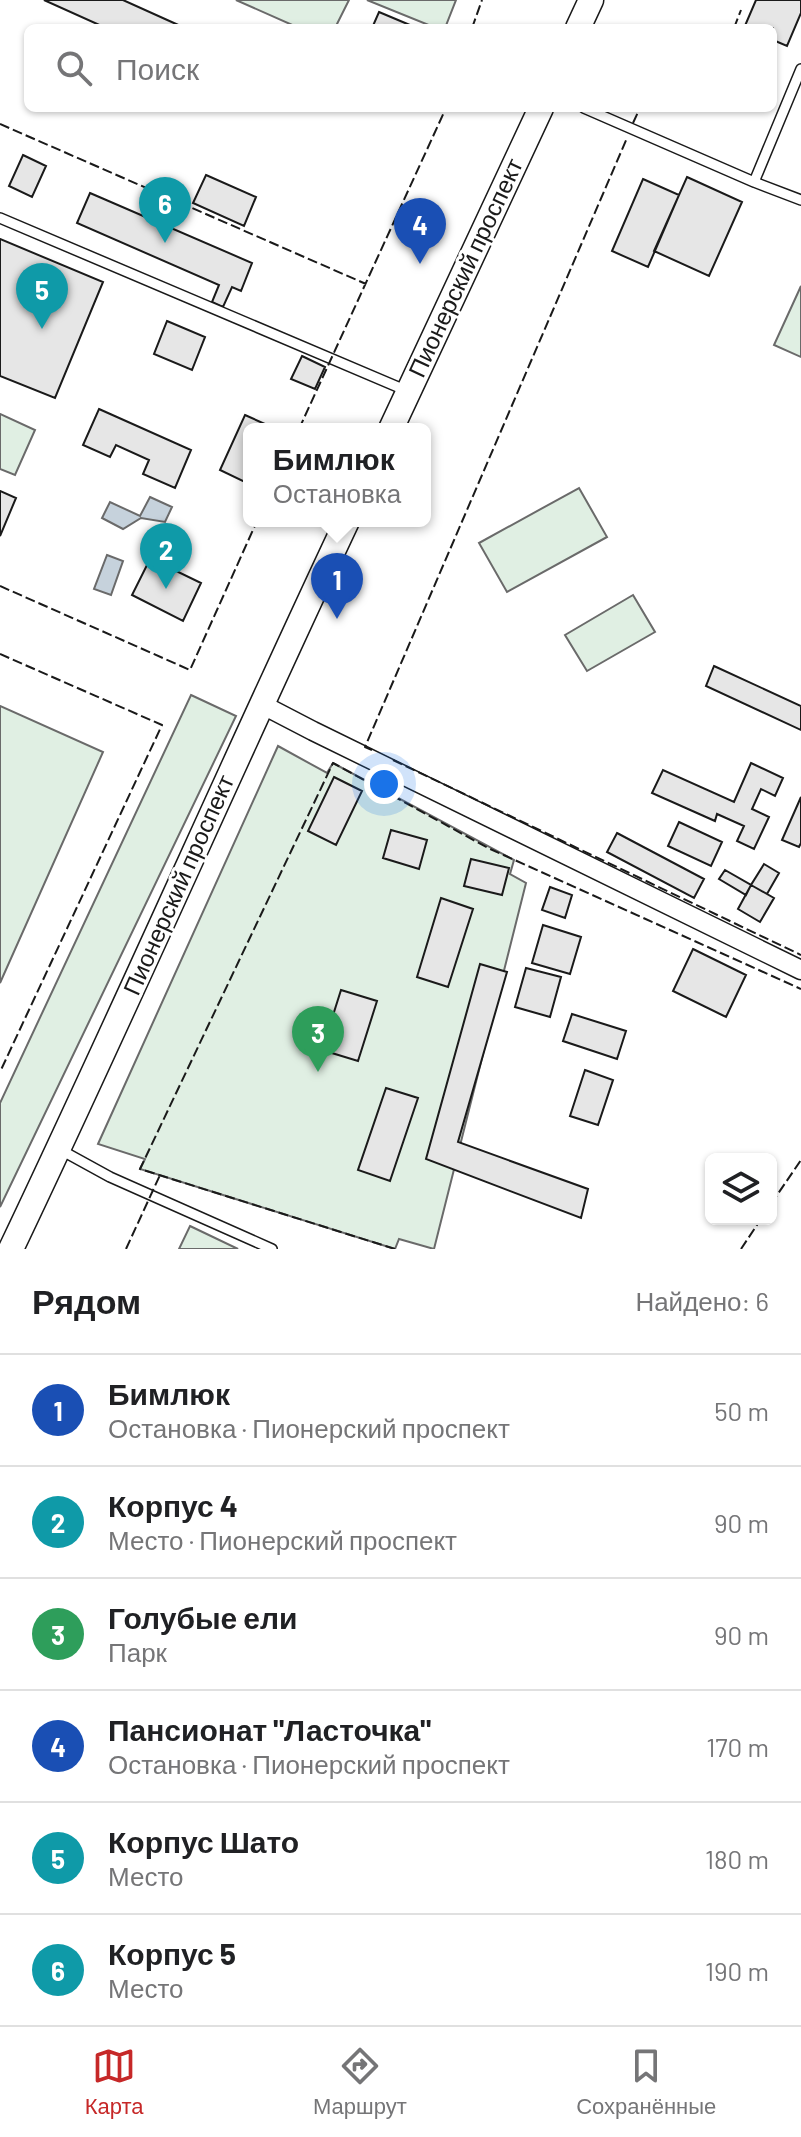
<!DOCTYPE html>
<html lang="ru">
<meta charset="utf-8">
<style>
:root{--surface:#fff;--page:#f2f2f2;--text:#202124;--muted:#757577;--line:#e0e0e0;--accent:#c62828}
body{margin:0;font-family:Barlow,sans-serif;background:var(--page);color:var(--text)}
.controls{position:absolute;right:24px;bottom:24px;display:grid;overflow:hidden;border-radius:12px;box-shadow:0 2px 6px #0004}
.controls button{width:72px;height:72px;display:grid;place-items:center;padding:0;border:0;border-bottom:2px solid var(--line);background:var(--surface);color:var(--text);font:40px sans-serif}
.you{position:absolute;left:384px;top:784px;width:28px;height:28px;margin:-20px;border:6px solid #fff;border-radius:50%;background:#1a73e8;box-shadow:0 0 0 12px #1a73e833}
.badge{display:grid;place-items:center;width:52px;height:52px;border-radius:50%;background:var(--accent);color:#fff;font-size:26px;font-weight:700}
.pin{position:absolute;translate:-50% -66px;filter:drop-shadow(0 2px 4px #0008)}
.pin::after{content:'';position:absolute;top:42px;width:28px;height:24px;background:inherit;clip-path:polygon(0 0,100% 0,50% 100%)}
.popup{position:absolute;left:243px;top:423px;width:188px;height:104px;box-sizing:border-box;display:grid;place-content:center;border-radius:12px;background:var(--surface);filter:drop-shadow(0 2px 6px #0005);font-size:26px;white-space:nowrap;color:var(--muted)}
.popup b{font-size:30px;color:var(--text)}
.popup::after{content:'';position:absolute;left:50%;top:100%;margin-left:-16px;border:16px solid transparent;border-top-color:var(--surface)}
.list{margin:0;padding:0;list-style:none}
h2{display:flex;justify-content:space-between;align-items:center;height:104px;margin:0;padding:0 32px;font-size:34px}
h2 small{font-size:26px;font-weight:400;color:var(--muted)}
.list li{display:grid;grid-template-columns:52px 1fr auto;gap:24px;align-items:center;box-sizing:border-box;height:112px;padding:0 32px;border-top:2px solid var(--line)}
.list b{display:block;font-size:30px;white-space:nowrap}
.list p{margin:0;font-size:26px;white-space:nowrap;color:var(--muted)}
.list em{font-size:26px;font-style:normal;color:var(--muted)}
.icon{flex:none;width:44px;height:44px;fill:none;stroke:currentColor;stroke-width:2;stroke-linecap:round;stroke-linejoin:round}
.map{position:relative;flex:none;width:801px;height:1249px;overflow:hidden}
.search{position:absolute;background:var(--surface);box-shadow:0 2px 6px #0004;left:24px;right:24px;top:24px;height:88px;display:flex;align-items:center;gap:20px;box-sizing:border-box;padding:0 28px;border-radius:12px;color:var(--muted);font-size:30px}
.sheet{height:776px;background:var(--surface)}
nav{display:flex;justify-content:space-around;align-items:center;box-sizing:border-box;height:112px;border-top:2px solid var(--line);background:var(--surface);font-size:22px;color:var(--muted)}
nav a{display:grid;justify-items:center;gap:4px}
nav .on{color:var(--accent)}
.map>svg:first-child{display:block}
.green{fill:#e0efe3;stroke:#6a6a6a;stroke-width:2}
.water{fill:#c6d2dc;stroke:#6a6a6a;stroke-width:2}
.building{fill:#e6e6e6;stroke:#1a1a1a;stroke-width:2}
.lines{fill:none;stroke-linecap:round;stroke-linejoin:round}
.service-casing{stroke:#1a1a1a;stroke-width:12}
.minor-casing{stroke:#1a1a1a;stroke-width:21}
.tertiary-casing{stroke:#1a1a1a;stroke-width:27}
.service{stroke:#fff;stroke-width:9}
.minor{stroke:#fff;stroke-width:18}
.tertiary{stroke:#fff;stroke-width:24}
.fence{stroke:#1a1a1a;stroke-width:2;stroke-dasharray:10 4;stroke-linecap:butt}
.labels{text-anchor:middle;stroke-width:6;stroke-linejoin:round;paint-order:stroke}
.street-label{font-size:24px;fill:#1a1a1a;stroke:#fff}
</style>
<div class="map">
<svg width="801" height="1249" viewBox="0 0 801 1249">
<rect width="100%" height="100%" fill="#fff"/>
<path class="green" d="M236 0H349L335 28H299Z
M367 0H456L445 28H436Z
M801 286V357L774 345Z
M0 414 35 430 15 475 0 469Z
M579 488 607 537 507 592 479 543Z
M633 595 655 632 587 671 565 635Z
M191 695 236 716 0 1207V1103Z
M0 706 103 752 0 983Z
M278 746 327 773 333 763 514 860 510 874 526 883 434 1249 399 1239 395 1249 140 1169 145 1159 98 1144Z
M190 1226 238 1249H179Z"/>
<path class="water" d="M150 497 172 507 165 522 141 518 123 529 102 518 110 502 140 516Z
M107 555 123 561 111 595 94 589Z"/>
<path class="building" d="M44 0H123L185 28H106Z
M756 0H801V13L787 46 773 40V28H744Z
M379 12 417 28H372Z
M23 155 46 166 32 197 9 186Z
M206 175 256 197 244 226 193 203Z
M687 177 742 202 709 276 654 251Z
M643 179 679 195 648 267 612 251Z
M90 193 252 263 241 291 232 287 223 307 212 302 219 285 77 223Z
M0 239 103 282 55 398 0 376Z
M167 321 205 337 192 370 154 354Z
M302 356 325 367 315 389 291 379Z
M99 409 191 450 175 488 143 474 149 460 116 445 110 457 83 445Z
M245 415 276 429H249V484L220 470Z
M0 491 16 498 0 536Z
M156 547 175 557 170 568 201 583 183 621 132 595Z
M714 666 801 706V730L706 686Z
M751 763 783 778 775 796 761 789 752 809 769 817 754 849 737 841 744 826 717 814 715 821 652 793 663 770 734 802Z
M334 777 362 791 336 845 308 831Z
M801 797V843L799 847 782 840Z
M679 822 722 842 711 866 668 846Z
M391 830 427 840 419 869 383 858Z
M617 833 704 879 694 898 607 852Z
M471 859 509 868 502 895 464 886Z
M764 864 779 873 767 894 751 885Z
M725 870 751 885 746 895 719 879Z
M751 885 774 898 760 922 738 909Z
M550 887 572 895 565 918 542 910Z
M441 898 473 909 448 987 417 977Z
M543 925 581 937 570 974 532 963Z
M693 949 746 975 726 1017 673 991Z
M480 964 507 972 458 1142 588 1189 581 1218 426 1159Z
M526 968 561 977 550 1017 515 1007Z
M341 990 377 1001 358 1061 322 1050Z
M572 1014 626 1031 617 1059 563 1041Z
M585 1070 613 1080 598 1125 570 1116Z
M386 1088 418 1098 390 1181 358 1170Z"/>
<g class="lines">
<defs>
<path id="service" d="M801 69 754 182 801 200
M584 108 754 182
M0 218 405 390
M59 1149 110 1177 272 1249"/>
<path id="minor" d="M261 704 313 731 801 970"/>
<path id="tertiary" d="M578 28 591 0
M391 429 541 108
M11 1249C126 1008 233 763 347 521"/>
</defs>
<use href="#service" class="service-casing"/>
<use href="#minor" class="minor-casing"/>
<use href="#tertiary" class="tertiary-casing"/>
<use href="#service" class="service"/>
<use href="#minor" class="minor"/>
<use href="#tertiary" class="tertiary"/>
<path class="fence" d="M472 28 482 0
M734 28 741 10
M633 123 640 108
M0 124 366 284
M299 429 446 108
M0 586 190 670 257 521
M0 654 162 725 0 1072
M372 750 365 747 627 138
M393 760 801 955
M771 1204 801 1160
M126 1249 160 1175
M395 1249 140 1169 333 763 488 848 801 989
M741 1249 761 1219"/>
</g>
<g class="labels">
<g class="street-label">
<text transform="translate(466 268) rotate(-65)" y="8">Пионерский проспект</text>
<text transform="translate(179 885) rotate(-66)" y="8">Пионерский проспект</text>
</g>
</g>
</svg>
<div class="controls">
<button><svg class="icon" aria-label="layers" viewBox="0 0 24 24"><path d="M12 4l9 5-9 5-9-5zM3 14l9 5 9-5"/></svg></button>
</div>
<div class="you"></div>
<div class="pin badge" style="left:337px;top:619px;background:#1a4fb4">1</div>
<div class="popup"><b>Бимлюк</b>Остановка</div>
<div class="pin badge" style="left:166px;top:589px;background:#0f9aa8">2</div>
<div class="pin badge" style="left:318px;top:1072px;background:#2e9e5b">3</div>
<div class="pin badge" style="left:420px;top:264px;background:#1a4fb4">4</div>
<div class="pin badge" style="left:42px;top:329px;background:#0f9aa8">5</div>
<div class="pin badge" style="left:165px;top:243px;background:#0f9aa8">6</div>
<div class="search"><svg class="icon" aria-label="search" viewBox="0 0 24 24"><circle cx="10" cy="10" r="6"/><path d="M15 15l6 6"/></svg>Поиск</div>
</div>
<section class="sheet">
<h2>Рядом<small>Найдено: 6</small></h2>
<ul class="list">
<li><span class="badge" style="background:#1a4fb4">1</span><div><b>Бимлюк</b><p>Остановка · Пионерский проспект</p></div><em>50 m</em></li>
<li><span class="badge" style="background:#0f9aa8">2</span><div><b>Корпус 4</b><p>Место · Пионерский проспект</p></div><em>90 m</em></li>
<li><span class="badge" style="background:#2e9e5b">3</span><div><b>Голубые ели</b><p>Парк</p></div><em>90 m</em></li>
<li><span class="badge" style="background:#1a4fb4">4</span><div><b>Пансионат &quot;Ласточка&quot;</b><p>Остановка · Пионерский проспект</p></div><em>170 m</em></li>
<li><span class="badge" style="background:#0f9aa8">5</span><div><b>Корпус Шато</b><p>Место</p></div><em>180 m</em></li>
<li><span class="badge" style="background:#0f9aa8">6</span><div><b>Корпус 5</b><p>Место</p></div><em>190 m</em></li>
</ul>
</section>
<nav>
<a class="on"><svg class="icon" aria-label="map" viewBox="0 0 24 24"><path d="M3 6l6-2 6 2 6-2v14l-6 2-6-2-6 2zM9 4v14M15 6v14"/></svg>Карта</a>
<a><svg class="icon" aria-label="directions" viewBox="0 0 24 24"><path d="M12 3l9 9-9 9-9-9zM9 14v-3h6M13 9l2 2-2 2"/></svg>Маршрут</a>
<a><svg class="icon" aria-label="saved" viewBox="0 0 24 24"><path d="M7 4h10v16l-5-4-5 4z"/></svg>Сохранённые</a>
</nav>
